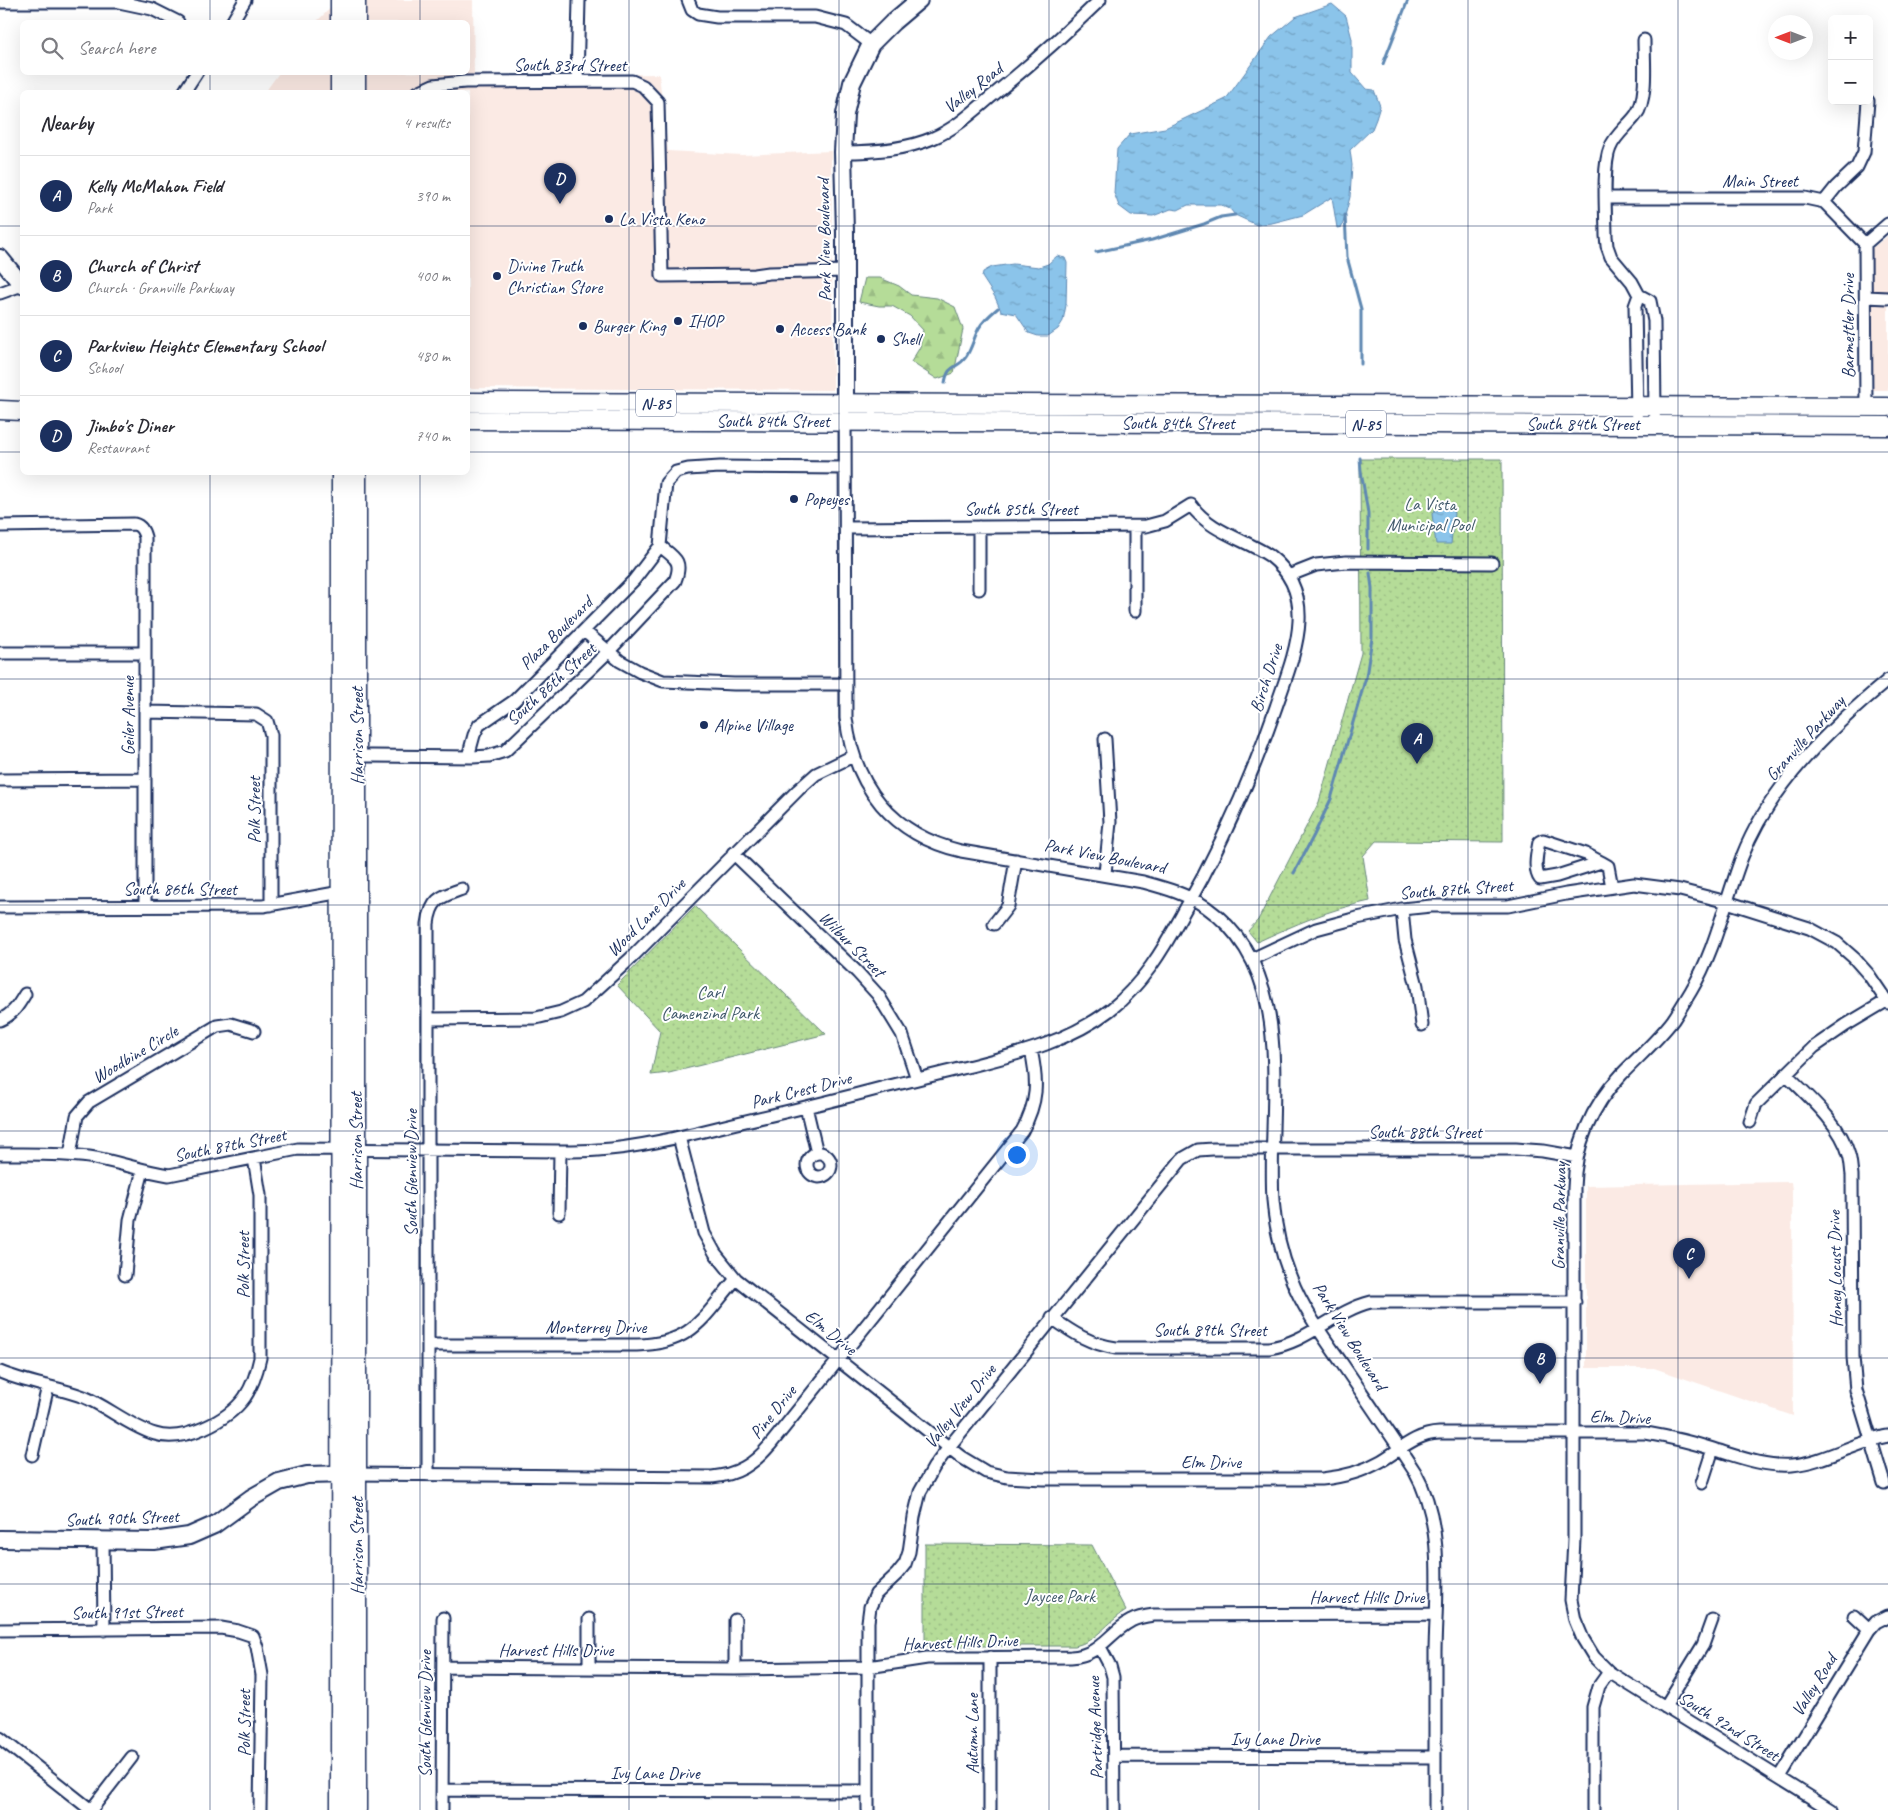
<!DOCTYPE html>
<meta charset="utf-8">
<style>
:root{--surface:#fff;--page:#f2f2f3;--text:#2b2b33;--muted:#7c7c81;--line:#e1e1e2;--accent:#1b2f5e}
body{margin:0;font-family:Caveat,sans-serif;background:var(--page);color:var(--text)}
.controls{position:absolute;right:15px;top:15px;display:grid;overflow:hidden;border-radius:8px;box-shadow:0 5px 20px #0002}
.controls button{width:45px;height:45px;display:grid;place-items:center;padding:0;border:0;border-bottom:1px solid var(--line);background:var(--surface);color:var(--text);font:25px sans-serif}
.compass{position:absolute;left:1768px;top:15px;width:45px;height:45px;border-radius:50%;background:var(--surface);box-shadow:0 5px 20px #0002;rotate:270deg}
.you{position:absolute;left:1016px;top:1154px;width:18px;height:18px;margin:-12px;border:4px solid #fff;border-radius:50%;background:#1a73e8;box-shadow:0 0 0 8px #1a73e833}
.badge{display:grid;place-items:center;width:32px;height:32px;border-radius:50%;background:var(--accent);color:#fff;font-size:16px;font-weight:700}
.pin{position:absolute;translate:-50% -41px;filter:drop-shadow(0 1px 2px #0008)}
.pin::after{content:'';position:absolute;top:26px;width:18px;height:15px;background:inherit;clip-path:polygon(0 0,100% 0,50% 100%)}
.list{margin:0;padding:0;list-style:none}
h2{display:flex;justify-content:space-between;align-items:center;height:65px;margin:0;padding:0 20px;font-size:21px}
h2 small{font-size:16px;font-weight:400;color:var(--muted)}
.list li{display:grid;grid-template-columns:32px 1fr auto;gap:15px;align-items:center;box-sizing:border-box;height:80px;padding:0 20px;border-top:1px solid var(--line)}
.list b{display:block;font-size:19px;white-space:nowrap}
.list p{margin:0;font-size:16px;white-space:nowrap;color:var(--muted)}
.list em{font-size:16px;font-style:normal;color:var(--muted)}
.icon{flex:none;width:28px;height:28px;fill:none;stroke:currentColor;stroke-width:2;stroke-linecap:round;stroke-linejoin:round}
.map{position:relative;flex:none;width:1888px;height:1810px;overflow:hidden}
.search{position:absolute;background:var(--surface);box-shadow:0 5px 20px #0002;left:20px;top:20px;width:450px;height:55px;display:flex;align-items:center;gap:12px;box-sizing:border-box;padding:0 18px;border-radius:8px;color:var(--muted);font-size:19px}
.panel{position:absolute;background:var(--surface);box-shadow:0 5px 20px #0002;left:20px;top:90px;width:450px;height:385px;border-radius:8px}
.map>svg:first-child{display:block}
.built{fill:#fbeae4}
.forest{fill:url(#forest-firs);stroke:#68867b}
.park{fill:url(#park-dots);stroke:#68867b}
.water{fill:url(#water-ripples);stroke:#5e88b2}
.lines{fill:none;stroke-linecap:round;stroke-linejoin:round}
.stream{stroke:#5e88b2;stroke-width:3}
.street-casing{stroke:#1b2f5e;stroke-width:15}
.secondary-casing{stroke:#1b2f5e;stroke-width:20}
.primary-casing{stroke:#1b2f5e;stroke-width:21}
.street{stroke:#fff;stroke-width:11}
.secondary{stroke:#fff;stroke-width:16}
.primary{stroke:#fff;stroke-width:18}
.grid{fill:none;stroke:#1b2f5e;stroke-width:1;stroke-opacity:0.55}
.poi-dot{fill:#1b2f5e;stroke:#fff;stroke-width:2}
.labels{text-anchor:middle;stroke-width:4;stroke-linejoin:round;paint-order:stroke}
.shield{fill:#fff;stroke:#5f6d8e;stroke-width:1}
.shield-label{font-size:16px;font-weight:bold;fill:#1b2f5e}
.street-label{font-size:18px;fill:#1b2f5e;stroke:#fff}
.poi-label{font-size:18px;fill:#1b2f5e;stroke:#fff;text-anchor:start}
.park-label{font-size:18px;fill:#425a6c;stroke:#fff}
</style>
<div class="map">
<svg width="1888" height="1810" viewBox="0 0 1888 1810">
<defs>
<pattern id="forest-firs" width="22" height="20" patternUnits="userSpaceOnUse" patternTransform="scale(1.25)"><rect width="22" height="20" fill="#b5dc98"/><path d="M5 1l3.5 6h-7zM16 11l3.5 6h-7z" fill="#9bbd85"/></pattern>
<pattern id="park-dots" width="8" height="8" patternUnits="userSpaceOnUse" patternTransform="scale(1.25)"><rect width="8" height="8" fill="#b5dc98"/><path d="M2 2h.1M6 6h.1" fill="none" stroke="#9bbd85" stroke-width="1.8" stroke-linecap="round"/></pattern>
<pattern id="water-ripples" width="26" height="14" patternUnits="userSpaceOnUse" patternTransform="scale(1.25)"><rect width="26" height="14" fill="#8bc4ea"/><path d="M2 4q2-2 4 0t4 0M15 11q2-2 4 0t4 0" fill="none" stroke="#71a0c1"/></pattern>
</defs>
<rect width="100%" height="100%" fill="#fff"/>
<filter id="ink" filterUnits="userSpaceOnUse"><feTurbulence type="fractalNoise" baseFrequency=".02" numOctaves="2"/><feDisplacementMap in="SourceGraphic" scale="10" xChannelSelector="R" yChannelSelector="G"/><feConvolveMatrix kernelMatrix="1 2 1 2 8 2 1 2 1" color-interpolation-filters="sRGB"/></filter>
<g filter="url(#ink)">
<path class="built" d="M339 0H473L474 77 659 74 668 151 742 155 831 151 833 390 468 388V92H265L279 73 468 72V22H316Z
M1888 236V390H1870L1872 248Z
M1791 1182 1792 1190 1793 1416 1654 1368H1586V1186Z"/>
<path class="forest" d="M865 278H880L899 286 911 295 937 298 955 307 963 329 954 373 937 379 911 362 920 347 923 330 910 316 892 306H879L859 302Z"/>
<path class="park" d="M1360 459H1502L1503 842 1376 841 1363 856 1370 901C1330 909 1294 925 1257 942L1248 931 1258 920 1319 802 1361 653Z
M695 906 826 1034 669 1073 651 1075 660 1031 617 985Z
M925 1544 1092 1545 1126 1611C1107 1622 1097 1641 1075 1646H925Z"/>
<path class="water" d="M1332 4 1346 16 1352 39V73L1366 89 1374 90 1380 106 1376 119 1372 129 1350 150 1352 165 1350 197 1342 227 1337 228 1332 197 1303 215 1272 223 1257 225 1235 215 1230 209 1221 205H1188L1178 210 1171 209 1153 216 1131 215 1119 206 1114 193 1117 149 1130 134 1165 128 1226 99 1271 37 1295 17Z
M1057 256 1065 258 1067 263 1066 305 1063 321 1058 329 1048 336H1038L1029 333 1016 314 1001 311 995 297 982 277 983 272 992 267 1013 264 1039 267 1048 264Z
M1439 504H1450L1454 513 1451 544H1436L1432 514Z"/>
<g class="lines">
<path class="stream" d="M1383 64 1408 0
M1345 215 1347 257 1361 309V364
M1096 252 1152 240 1204 224 1221 217 1235 215
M945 383C948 363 957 370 966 357 972 348 974 337 979 328 983 321 992 313 998 308
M1360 458 1361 471 1368 513V549
M1294 873 1314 835 1331 799 1366 677 1372 638V588L1370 573"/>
<defs>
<path id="street" d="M688 0 692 10 698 14 717 17H815L846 25 871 44
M0 2H119L152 9 178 22
M232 22 245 0
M1644 40C1644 60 1648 99 1636 115 1628 126 1615 135 1610 148 1602 166 1606 216 1606 236L1607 246 1611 257 1632 282 1639 295 1650 301 1654 321 1655 413
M577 81 579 0
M184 92 197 72
M418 92 433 85 465 82 632 81 643 86 658 102 662 276 755 275 769 273 845 271
M843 152C873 152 905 150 933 138 955 129 974 111 992 96 1029 66 1065 34 1100 0
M1606 198H1805L1824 202 1865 244
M1824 202 1836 187 1857 167 1864 152 1868 101
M1865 244 1866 407
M1865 244 1888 224
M0 293 22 285
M1866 297 1888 298
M1637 413 1635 306 1639 295
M845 416 846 718C854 787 893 835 961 851L1143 882C1165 888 1187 894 1206 907 1300 973 1267 1103 1273 1200 1275 1226 1281 1253 1291 1278 1302 1307 1323 1336 1341 1362 1366 1399 1391 1435 1415 1472 1445 1525 1436 1593 1435 1651 1435 1704 1435 1757 1435 1810
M0 526 134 524C141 526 143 530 145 537V906
M1288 576 1316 565 1346 562 1492 563
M979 589V527
M1135 611V527
M584 631 620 661 640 672 663 681 734 684H845
M0 653H145
M145 712 256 714 267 721 271 735V905
M353 753 357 756H373L473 757 489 756 505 751 608 652 675 581C683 561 675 558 660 546
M468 757 474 735 479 725 514 701 634 580 660 546 666 483 676 472 688 469 720 467 845 468
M0 780 145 779
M1543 840 1586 854 1601 862 1557 876 1540 879C1533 870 1537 853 1539 842Z
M733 853 857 972 878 995 902 1034 917 1079
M1601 862 1608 866 1612 887
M1105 874 1110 822 1105 739
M0 907 263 906 341 892 346 895
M1402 909 1405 940 1417 986 1422 1025
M994 924 1008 906 1016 860
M1252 959 1316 929 1357 918 1402 909 1431 906H1508L1566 894 1634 884 1680 890 1727 902 1809 928 1837 943 1854 958 1869 975 1888 1003
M429 1019 536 1018 561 1012 583 1002 631 958 798 790 816 774 853 756
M0 1020C13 1014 18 1006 25 994
M1786 1074C1808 1096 1841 1124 1849 1155 1851 1161 1851 1168 1852 1175L1853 1357 1856 1390 1884 1483
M806 1107 817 1153
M1750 1122 1756 1104 1814 1047 1846 1025 1888 1000
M679 1137 704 1233 715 1253 736 1279 961 1457 986 1472 1007 1477 1043 1479H1322C1343 1477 1362 1472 1381 1461 1400 1450 1415 1434 1439 1433H1646C1669 1437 1691 1442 1713 1449 1739 1457 1765 1467 1792 1465 1825 1462 1855 1442 1888 1436
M807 1165a12 12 0 1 1 24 0a12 12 0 1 1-24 0Z
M0 1154C30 1154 60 1153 89 1157 116 1161 142 1171 169 1175L298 1149 560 1151C573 1151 585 1151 598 1150 645 1147 691 1134 737 1123 786 1112 836 1100 885 1087 915 1080 945 1072 975 1065 1022 1053 1071 1040 1110 1010 1142 985 1163 950 1182 915 1220 849 1251 779 1276 707 1293 657 1321 596 1270 556 1245 539 1210 532 1191 505L1165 521 1146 526 845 528
M70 1155 77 1116 89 1102 217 1026 231 1024 254 1031
M559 1213 560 1151
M125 1275 130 1220 143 1170
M1052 1318C1073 1333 1090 1344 1116 1348H1269C1307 1343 1334 1311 1371 1302H1575
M429 1345H637C693 1344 703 1317 736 1279
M0 1372C27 1383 57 1387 84 1397 108 1407 129 1426 155 1434 183 1443 228 1421 245 1397 253 1385 257 1372 260 1358V1195L254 1158
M32 1455 48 1386
M351 1474 712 1477C737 1475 754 1464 770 1445L1022 1131C1038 1102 1038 1082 1031 1050
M428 1475V924C431 899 440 897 462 889
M1702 1483 1713 1449
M103 1540 104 1630
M1854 1616 1869 1630
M0 1630 221 1628 238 1631 253 1636 257 1647 262 1675 260 1810
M1100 1647 1110 1666 1113 1677 1114 1810
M990 1657V1810
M443 1667 735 1669 868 1667 927 1658 1071 1657C1101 1655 1108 1633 1131 1621 1138 1617 1146 1616 1154 1615L1436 1614
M589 1668V1619
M735 1669V1620
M1609 1672 1831 1810
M1665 1707 1703 1645 1712 1620
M0 1738 91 1810
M1114 1756 1435 1757
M1779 1777 1869 1630 1876 1622 1888 1616
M442 1790 868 1791
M91 1810 132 1757
M442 1810 443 1618
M868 1810V1622L870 1607 876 1594 897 1574 905 1564 909 1552 914 1517 920 1492 934 1467 953 1442 1182 1159 1198 1150 1213 1149H1516L1543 1151 1577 1157
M1593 1810V1707L1599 1686 1609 1672 1594 1657 1583 1639 1575 1620 1571 1600 1574 1539V1188C1575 1144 1591 1107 1621 1075 1638 1057 1658 1040 1673 1020 1679 1011 1685 1001 1691 991 1716 949 1725 901 1742 857 1770 785 1830 728 1888 680"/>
<path id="secondary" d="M0 258 22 285
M845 404V233L843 152 845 114 852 83 871 44 893 22 919 0
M0 1539 154 1541 189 1536 214 1525 251 1498 279 1482 307 1475 348 1474"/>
<path id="primary" d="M340 0V22
M356 0V22
M340 72V92
M356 72V92
M468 402 1888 407
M0 410 22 411
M468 420 1888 426
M340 1810 341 472
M357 1810V472"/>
</defs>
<use href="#street" class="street-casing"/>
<use href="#secondary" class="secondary-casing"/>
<use href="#primary" class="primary-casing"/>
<use href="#street" class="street"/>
<use href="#secondary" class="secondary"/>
<use href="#primary" class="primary"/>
</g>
</g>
<path class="grid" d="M210 0V22M420 0V22M629 0V1810M839 0V1810M1049 0V1810M1259 0V1810M1468 0V1810M1678 0V1810M210 72V92M420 72V92M0 226H22M468 226H1888M0 452H22M468 452H1888M210 472V1810M420 472V1810M0 679H1888M0 905H1888M0 1131H1888M0 1358H1888M0 1584H1888"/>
<g class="poi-dot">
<circle cx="609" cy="219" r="5"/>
<circle cx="497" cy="276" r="5"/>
<circle cx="678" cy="321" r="5"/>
<circle cx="583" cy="326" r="5"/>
<circle cx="780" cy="329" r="5"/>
<circle cx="881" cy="339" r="5"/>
<circle cx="794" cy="499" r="5"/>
<circle cx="704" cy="725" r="5"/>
</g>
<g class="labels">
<g class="shield">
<rect x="636" y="389.5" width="40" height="27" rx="4"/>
<rect x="1346" y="410.5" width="40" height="27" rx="4"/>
</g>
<g class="shield-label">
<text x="656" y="409">N-85</text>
<text x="1366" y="430">N-85</text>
</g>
<g class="street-label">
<text x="570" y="71">South 83rd Street</text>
<text transform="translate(973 88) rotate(-38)" y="6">Valley Road</text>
<text x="1760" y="187">Main Street</text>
<text transform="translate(824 240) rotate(-91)" y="6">Park View Boulevard</text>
<text transform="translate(1848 326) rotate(-90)" y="6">Barmettler Drive</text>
<text x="773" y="427">South 84th Street</text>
<text x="1178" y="429">South 84th Street</text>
<text x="1583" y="430">South 84th Street</text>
<text x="1021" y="515">South 85th Street</text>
<text transform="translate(556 633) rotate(-45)" y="6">Plaza Boulevard</text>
<text transform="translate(1266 678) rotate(-72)" y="6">Birch Drive</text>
<text transform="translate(551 684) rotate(-42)" y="6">South 86th Street</text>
<text transform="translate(128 716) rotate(-90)" y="6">Geiler Avenue</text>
<text transform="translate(357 736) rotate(-90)" y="6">Harrison Street</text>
<text transform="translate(1805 738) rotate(-48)" y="6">Granville Parkway</text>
<text transform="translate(254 810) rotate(-90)" y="6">Polk Street</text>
<text transform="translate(1105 856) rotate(11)" y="6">Park View Boulevard</text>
<text x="180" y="895">South 86th Street</text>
<text transform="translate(1456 889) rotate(-4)" y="6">South 87th Street</text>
<text transform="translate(646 917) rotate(-45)" y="6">Wood Lane Drive</text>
<text transform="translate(852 944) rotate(45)" y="6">Wilbur Street</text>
<text transform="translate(135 1054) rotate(-31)" y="6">Woodbine Circle</text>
<text transform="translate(801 1090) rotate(-14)" y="6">Park Crest Drive</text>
<text x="1425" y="1138">South 88th Street</text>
<text transform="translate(356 1141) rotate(-90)" y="6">Harrison Street</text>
<text transform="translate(230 1145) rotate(-11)" y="6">South 87th Street</text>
<text transform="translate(411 1173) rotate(-90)" y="6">South Glenview Drive</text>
<text transform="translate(1559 1216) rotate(-89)" y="6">Granville Parkway</text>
<text transform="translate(243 1265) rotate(-90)" y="6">Polk Street</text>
<text transform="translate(1835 1269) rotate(-91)" y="6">Honey Locust Drive</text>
<text x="596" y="1333">Monterrey Drive</text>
<text x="1210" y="1336">South 89th Street</text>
<text transform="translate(831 1332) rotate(39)" y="6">Elm Drive</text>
<text transform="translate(1350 1336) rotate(58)" y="6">Park View Boulevard</text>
<text transform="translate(960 1406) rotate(-51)" y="6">Valley View Drive</text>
<text transform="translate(773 1412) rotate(-51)" y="6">Pine Drive</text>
<text transform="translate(1620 1417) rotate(2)" y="6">Elm Drive</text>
<text x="1211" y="1468">Elm Drive</text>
<text transform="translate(122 1518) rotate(-2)" y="6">South 90th Street</text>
<text transform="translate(357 1546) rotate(-90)" y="6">Harrison Street</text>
<text x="1367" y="1603">Harvest Hills Drive</text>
<text transform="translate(127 1612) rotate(-1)" y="6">South 91st Street</text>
<text transform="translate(960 1642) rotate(-2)" y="6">Harvest Hills Drive</text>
<text x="556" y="1656">Harvest Hills Drive</text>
<text transform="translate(1814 1685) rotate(-58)" y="6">Valley Road</text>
<text transform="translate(425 1714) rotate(-90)" y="6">South Glenview Drive</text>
<text transform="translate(244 1723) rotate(-90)" y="6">Polk Street</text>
<text transform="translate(1729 1726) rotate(32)" y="6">South 92nd Street</text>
<text transform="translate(1095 1728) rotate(-92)" y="6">Partridge Avenue</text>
<text transform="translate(972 1734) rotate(-90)" y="6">Autumn Lane</text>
<text x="1275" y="1745">Ivy Lane Drive</text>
<text x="655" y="1779">Ivy Lane Drive</text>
</g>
<g class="poi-label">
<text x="619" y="225">La Vista Keno</text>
<text x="507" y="272">Divine Truth<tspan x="507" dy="21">Christian Store</tspan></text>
<text x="688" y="327">IHOP</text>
<text x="593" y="332">Burger King</text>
<text x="790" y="335">Access Bank</text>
<text x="891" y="345">Shell</text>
<text x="804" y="505">Popeyes</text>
<text x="714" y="731">Alpine Village</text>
</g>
<g class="park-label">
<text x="1430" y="510">La Vista<tspan x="1430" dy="21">Municipal Pool</tspan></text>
<text x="710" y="998">Carl<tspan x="710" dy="21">Camenzind Park</tspan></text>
<text x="1060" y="1602">Jaycee Park</text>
</g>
</g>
</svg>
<div class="controls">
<button>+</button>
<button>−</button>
</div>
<svg class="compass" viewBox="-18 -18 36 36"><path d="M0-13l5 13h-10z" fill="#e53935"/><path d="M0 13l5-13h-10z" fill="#7c7c81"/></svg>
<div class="you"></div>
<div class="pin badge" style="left:1417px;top:764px">A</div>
<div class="pin badge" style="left:1540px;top:1384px">B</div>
<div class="pin badge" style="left:1689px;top:1279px">C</div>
<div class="pin badge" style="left:560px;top:204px">D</div>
<div class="search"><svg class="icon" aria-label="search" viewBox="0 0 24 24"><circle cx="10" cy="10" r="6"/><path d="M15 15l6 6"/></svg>Search here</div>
<section class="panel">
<h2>Nearby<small>4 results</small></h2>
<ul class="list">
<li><span class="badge">A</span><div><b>Kelly McMahon Field</b><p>Park</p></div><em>390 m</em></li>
<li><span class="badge">B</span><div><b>Church of Christ</b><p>Church · Granville Parkway</p></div><em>400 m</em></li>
<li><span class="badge">C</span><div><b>Parkview Heights Elementary School</b><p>School</p></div><em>480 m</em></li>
<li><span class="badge">D</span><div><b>Jimbo's Diner</b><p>Restaurant</p></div><em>740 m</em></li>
</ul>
</section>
</div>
